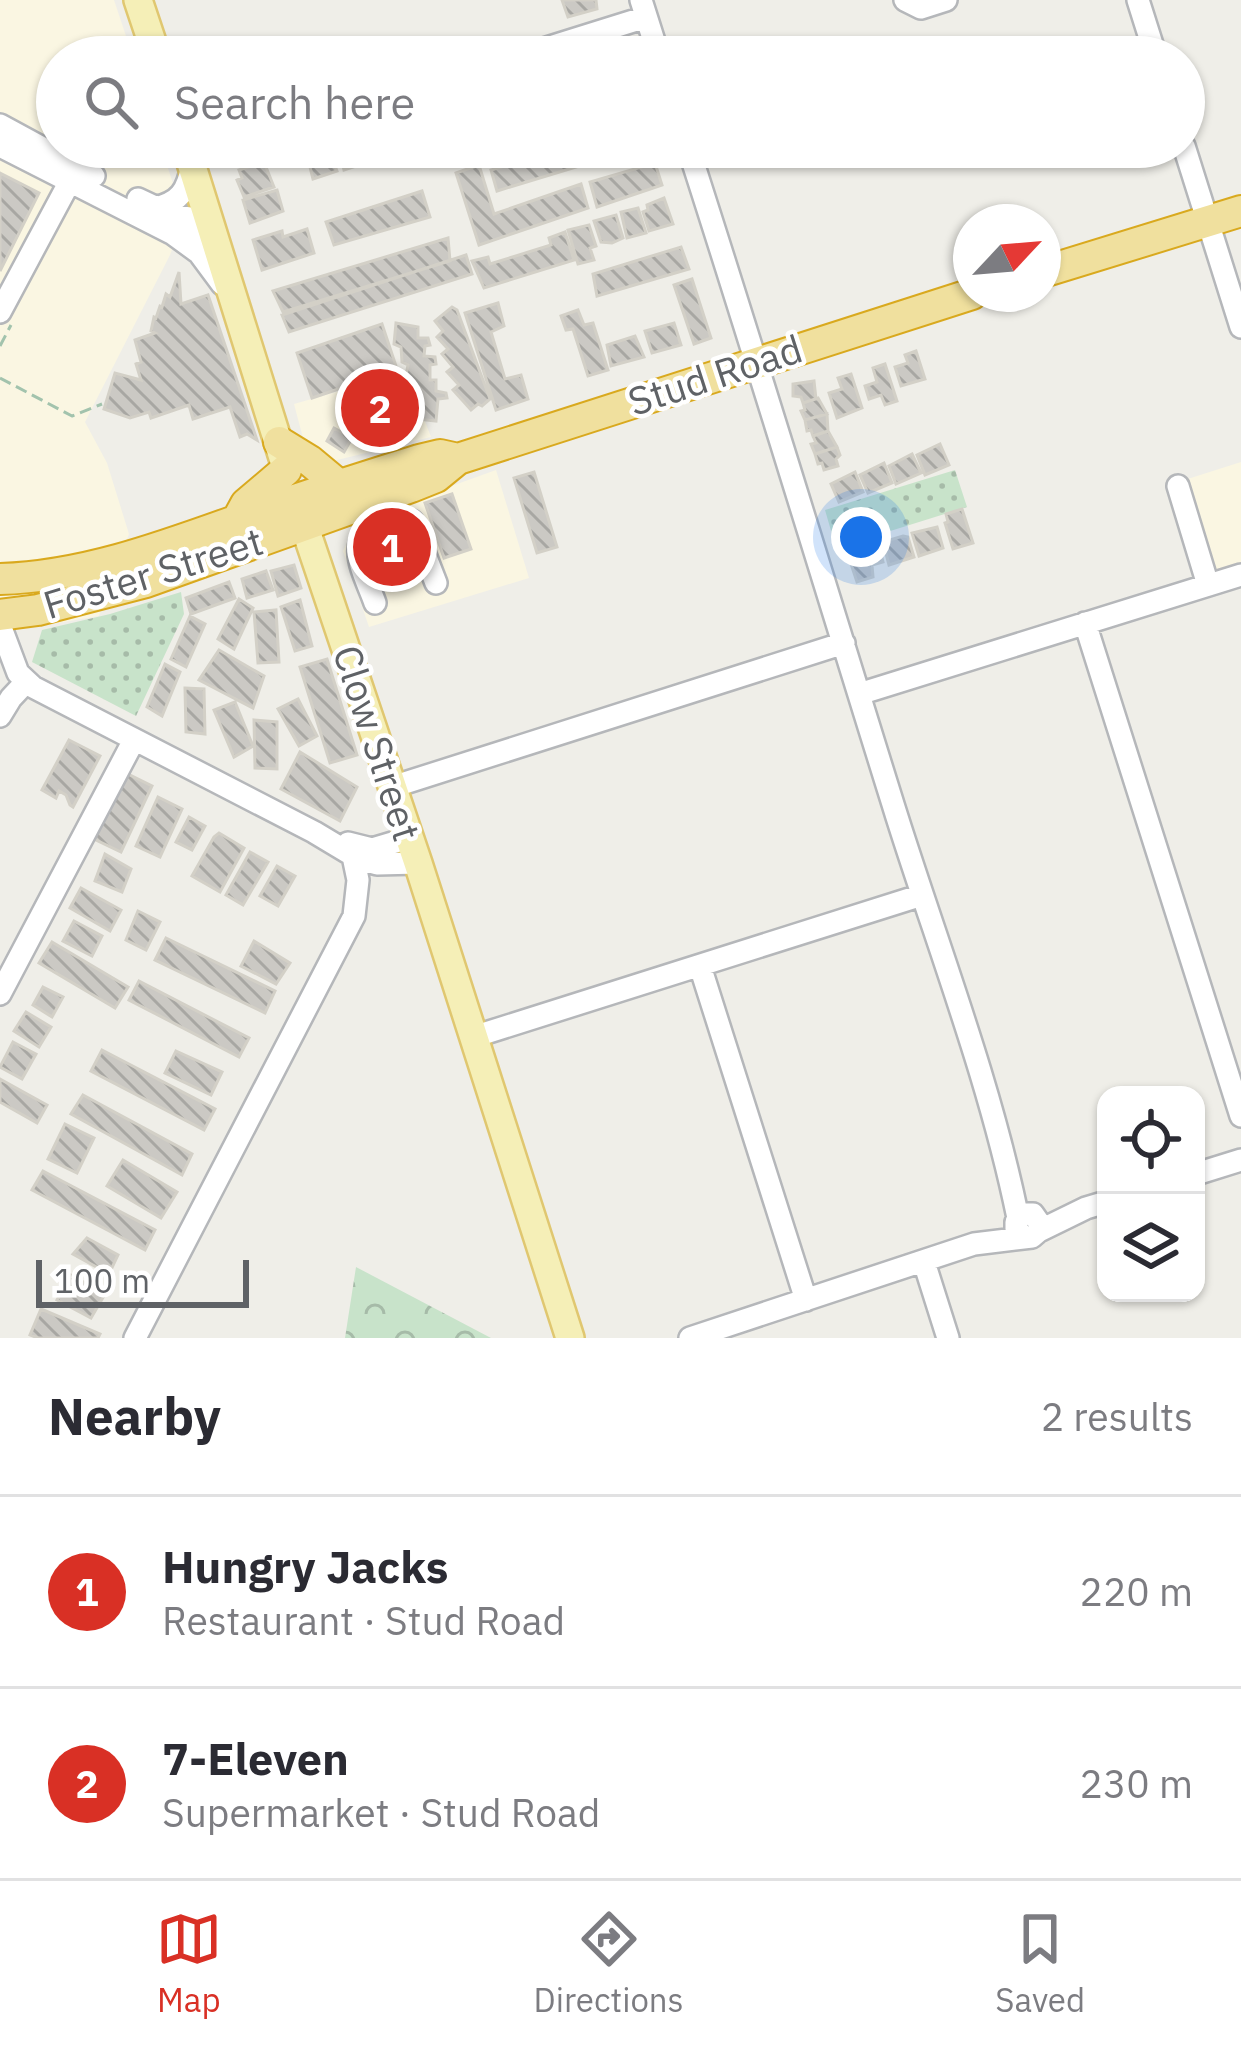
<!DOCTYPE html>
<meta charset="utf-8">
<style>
:root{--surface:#fff;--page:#f7f7f7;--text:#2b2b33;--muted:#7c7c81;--line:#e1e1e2;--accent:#d93025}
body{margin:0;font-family:"IBM Plex Sans",sans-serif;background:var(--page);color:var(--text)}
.controls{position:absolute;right:36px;bottom:36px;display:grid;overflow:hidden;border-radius:24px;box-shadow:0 3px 9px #0004}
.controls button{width:108px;height:108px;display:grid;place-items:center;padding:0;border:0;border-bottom:3px solid var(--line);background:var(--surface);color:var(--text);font:60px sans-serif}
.compass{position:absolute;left:953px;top:204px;width:108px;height:108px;border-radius:50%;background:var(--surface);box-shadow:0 3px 9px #0004;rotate:64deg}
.scale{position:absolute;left:36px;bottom:30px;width:213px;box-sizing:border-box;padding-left:12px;border:6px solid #5f6266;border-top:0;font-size:33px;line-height:42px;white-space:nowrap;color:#5f6266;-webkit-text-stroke:9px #fff;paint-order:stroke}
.you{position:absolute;left:861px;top:537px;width:42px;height:42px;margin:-30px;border:9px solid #fff;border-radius:50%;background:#1a73e8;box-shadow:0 0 0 18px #1a73e833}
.badge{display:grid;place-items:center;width:78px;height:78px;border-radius:50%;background:var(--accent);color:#fff;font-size:39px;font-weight:700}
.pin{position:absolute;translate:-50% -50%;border:6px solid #fff;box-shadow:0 3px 12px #0006}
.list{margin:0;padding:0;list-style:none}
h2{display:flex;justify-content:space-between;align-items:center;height:156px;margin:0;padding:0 48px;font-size:51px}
h2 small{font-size:39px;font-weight:400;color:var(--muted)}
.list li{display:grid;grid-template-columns:78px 1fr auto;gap:36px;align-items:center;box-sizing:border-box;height:192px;padding:0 48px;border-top:3px solid var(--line)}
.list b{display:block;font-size:45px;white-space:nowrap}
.list p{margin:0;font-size:39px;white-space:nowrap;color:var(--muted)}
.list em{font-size:39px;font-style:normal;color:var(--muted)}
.icon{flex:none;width:66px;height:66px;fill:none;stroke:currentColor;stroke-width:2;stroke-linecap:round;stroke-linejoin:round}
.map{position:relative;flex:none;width:1241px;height:1338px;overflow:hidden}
.search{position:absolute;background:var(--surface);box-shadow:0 3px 9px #0004;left:36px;right:36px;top:36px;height:132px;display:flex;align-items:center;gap:30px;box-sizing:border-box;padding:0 42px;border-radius:66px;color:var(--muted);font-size:45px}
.sheet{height:540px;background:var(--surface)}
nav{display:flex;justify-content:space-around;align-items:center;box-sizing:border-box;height:168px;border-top:3px solid var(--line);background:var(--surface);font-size:33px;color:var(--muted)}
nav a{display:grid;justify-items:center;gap:6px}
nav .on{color:var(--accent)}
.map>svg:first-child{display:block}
.commercial{fill:#faf6e2}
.grass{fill:url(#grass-dots)}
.forest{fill:url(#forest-crowns)}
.building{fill:url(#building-back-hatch);stroke:#d3d0c7;stroke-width:3}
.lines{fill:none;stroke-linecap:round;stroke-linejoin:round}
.minor-casing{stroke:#b5b7ba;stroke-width:26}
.major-casing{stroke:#e0c770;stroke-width:32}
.highway-casing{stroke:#d9a91e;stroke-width:34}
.path{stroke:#a2c3ad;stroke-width:3;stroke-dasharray:12 6;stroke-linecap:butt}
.minor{stroke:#fff;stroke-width:21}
.major{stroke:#f5efb7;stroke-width:27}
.highway{stroke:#f0e09e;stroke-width:30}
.labels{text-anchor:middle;stroke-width:9;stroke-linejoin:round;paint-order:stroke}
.street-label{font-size:39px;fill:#5f6266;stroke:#fff}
</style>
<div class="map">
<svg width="1241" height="1338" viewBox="0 0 1241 1338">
<defs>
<pattern id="grass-dots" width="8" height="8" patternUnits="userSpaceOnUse" patternTransform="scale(3)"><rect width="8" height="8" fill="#c8e3ca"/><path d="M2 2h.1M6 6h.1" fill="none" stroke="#a6bba8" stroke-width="1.8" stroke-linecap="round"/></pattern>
<pattern id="forest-crowns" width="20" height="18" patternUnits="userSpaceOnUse" patternTransform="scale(3)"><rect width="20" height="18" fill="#c8e3ca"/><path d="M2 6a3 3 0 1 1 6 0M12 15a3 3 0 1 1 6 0" fill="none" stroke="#a6bba8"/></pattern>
<pattern id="building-back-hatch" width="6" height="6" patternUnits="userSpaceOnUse" patternTransform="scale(3)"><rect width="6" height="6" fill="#cbc9c4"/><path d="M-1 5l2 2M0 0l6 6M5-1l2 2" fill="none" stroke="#a8a7a3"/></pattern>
</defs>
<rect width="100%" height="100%" fill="#efeee8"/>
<path class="commercial" d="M0 0H114L133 57H57V147H161L184 217 170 255 85 422 107 463 129 534 99 616 0 633Z
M406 372 431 437 329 462 303 438 294 404Z
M1241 462V567L1202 579 1172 484Z
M496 470 529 578 369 627 343 551 353 530 385 510Z"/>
<path class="grass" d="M955 470 967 507 836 548 825 510Z
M181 592 184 614 136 716 32 662 42 630 110 614Z"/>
<path class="forest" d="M356 1267 491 1338H345Z"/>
<path class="building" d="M562 0H596L597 9 568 17Z
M339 147H363L368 162 344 170Z
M374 147H399L401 153 377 160Z
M568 147 576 167 497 191 491 170Z
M579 147H599L602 158 584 163Z
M329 150 337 171 313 179 307 155Z
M264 162 274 187 244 197 237 180 242 178 239 170Z
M655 163 662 185 597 207 590 182Z
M479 165 494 214 581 184 588 208 479 245 456 173Z
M0 173 39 193 0 271Z
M277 190 283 211 250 223 243 200Z
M422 191 430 217 334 245 326 222Z
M664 198 673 224 649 231 643 212 648 210 647 205Z
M638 208 646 233 627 238 621 212Z
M616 215 623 238 612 243 601 242 594 221Z
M589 225 596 246 590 248 594 260 578 264 568 230Z
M307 229 314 253 262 270 253 240 282 231 283 237Z
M565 232 574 260 484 288 472 261 488 257 490 264 551 245 549 238Z
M448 238 450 261 283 312 273 291Z
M681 247 689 269 597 296 593 274Z
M466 255 472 274 289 332 282 315Z
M179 272 181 304 208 295 257 440 247 434 240 437 230 407 193 419 189 405 151 418 149 412 130 418 104 409 115 373 141 380 136 364 141 362 135 340 155 333 151 331 154 317 156 318 160 306 162 307 166 294 170 297Z
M692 279 711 338 694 344 674 285Z
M498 303 504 326 491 332 505 379 521 375 528 399 496 410 465 313Z
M452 307 457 310 490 399 482 406 478 404 471 410 453 390 459 385 447 372 453 367 442 354 448 349 437 337 443 331 435 321Z
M578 310 584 325 593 323 608 370 588 376 573 329 566 330 561 316Z
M396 323 418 327V338H428L430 345 425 346 424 356 435 357 436 364 430 365V380H436V391L446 393 447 398 438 399 436 421 417 419 420 400 412 399 414 383 405 380 408 365 402 362 401 347 394 344Z
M674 323 681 345 652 353 645 331Z
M382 324 397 369 312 398 297 353Z
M635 336 644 357 611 366 607 345Z
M916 351 925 379 901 386 895 367 908 363 905 355Z
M885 364 897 401 885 405 881 395 869 399 865 386 877 382 873 368Z
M851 374 862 408 837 418 829 393 842 389 838 378Z
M814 381 816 399 803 403 801 397 793 396V384Z
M392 383 405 421 369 433 356 395Z
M818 398 827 414 805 420 801 411 805 410 803 403Z
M827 414 828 431 813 436 811 430 807 431 805 420Z
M334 428 352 438 344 452 327 441Z
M828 431 837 447 815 454 811 444 816 443 813 436Z
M940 444 949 465 925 475 917 455Z
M837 447 840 455 836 459 838 466 824 470 822 463 818 464 815 454Z
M912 454 921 473 896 484 889 466Z
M884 463 892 483 868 493 860 475Z
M534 472 557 547 537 553 514 478Z
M855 472 863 492 839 502 831 484Z
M452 494 471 549 444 558 425 503Z
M962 509 973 543 953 549 945 523 948 522 946 514Z
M407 524 420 561 380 575 367 538Z
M937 527 943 548 919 556 912 533Z
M903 536 908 537 914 557 889 565 883 542Z
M879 546 883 562 872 565 873 577 857 582 848 555Z
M294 565 301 588 278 596 271 571Z
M266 571 273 590 247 598 242 579Z
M229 582 235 598 191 614 186 598Z
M239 599 253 608 234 649 218 639Z
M300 600 312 646 295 651 281 607Z
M276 610 279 662 258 663 254 612Z
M190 616 205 624 186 667 171 659Z
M219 650 264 676 253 708 199 680Z
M327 659 357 755 330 763 300 667Z
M165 664 180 672 162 716 147 707Z
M185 688 204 689 205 734 186 732Z
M298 699 317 736 299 746 278 709Z
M235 702 253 746 234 757 214 710Z
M254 720 277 722V769L255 768Z
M69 740 100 756 73 807 70 805 66 795 59 791 56 798 42 790Z
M300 752 357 787 340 821 281 789Z
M126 773 152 786 121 852 94 839Z
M158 797 182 809 160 857 136 846Z
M189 817 205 826 192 850 176 842Z
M219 833 244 848 220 892 192 876 214 837Z
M250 852 268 862 243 905 226 895Z
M105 854 131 869 122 892 95 881Z
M277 866 295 876 278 906 260 896Z
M81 888 121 910 110 931 70 908Z
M138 911 160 922 146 950 126 940Z
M74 921 102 936 92 956 63 941Z
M166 938 275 991 265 1013 155 960Z
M254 941 290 963 276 984 241 966Z
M52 942 128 987 115 1008 39 963Z
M139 981 249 1038 239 1057 129 1000Z
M43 987 63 997 52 1017 33 1005Z
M26 1012 51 1027 39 1047 14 1031Z
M13 1042 36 1054 22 1079 0 1067Z
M102 1050 215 1109 204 1130 91 1071Z
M176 1051 222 1072 211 1095 165 1073Z
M0 1079 47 1105 37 1123 0 1102Z
M83 1095 192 1154 182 1175 71 1114Z
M65 1124 94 1138 77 1173 48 1159Z
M123 1160 177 1192 161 1218 107 1186Z
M43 1171 155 1230 145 1250 32 1190Z
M87 1238 118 1255 109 1274 73 1254Z
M71 1275 105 1294 91 1318 57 1300Z
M41 1309 100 1334 98 1338H38L30 1335Z"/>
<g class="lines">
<defs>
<path id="minor" d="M641 0 659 57
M905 0 921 8 946 0
M1138 0 1156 57
M518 57 646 17
M0 125 94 176
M0 146 171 233 193 236 211 227
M1184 146 1241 327
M688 147C760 370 827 593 897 817 939 950 990 1081 1018 1218
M898 147 925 154
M190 160 232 147
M138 199 172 215 209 221
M155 208C180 202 187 191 192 166
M173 234 199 253 222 284
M0 312 77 168
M1178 486 1208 585
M375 603C365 574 341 538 382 525 394 521 400 517 412 521L436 583
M1085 623 1241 1116
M0 625 18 673 33 687 314 832 359 859 377 864 418 863
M859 694 1241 575
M0 716 11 698 26 682
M392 787 844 643
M348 843 372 849 409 838
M700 966 806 1300
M0 994 134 740
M473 1037 922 895
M1196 1174 1241 1160
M1039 1231 1086 1208 1106 1202
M924 1262 948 1338
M135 1338 354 916 358 880 353 856
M690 1338 974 1244 1032 1237 1039 1231 1040 1224 1033 1214H1023L1016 1222V1229L1024 1237"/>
<path id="major" d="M138 0 157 57
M186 147 284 461
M297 504 418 863 570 1338"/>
<path id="highway" d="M1043 272 1241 211
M279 442 310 461 340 486
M240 515 246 504 286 470
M0 579C102 576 199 532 295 500 336 486 378 473 419 460L440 455 458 459
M0 615 38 610 146 582 411 487 436 477 458 459 972 294"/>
</defs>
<use href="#minor" class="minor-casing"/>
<use href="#major" class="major-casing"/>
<use href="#highway" class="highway-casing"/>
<path class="path" d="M0 346 11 325
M0 378 72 416 102 404"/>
<use href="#minor" class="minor"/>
<use href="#major" class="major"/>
<use href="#highway" class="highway"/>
</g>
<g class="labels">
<g class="street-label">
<text transform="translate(715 375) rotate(-18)" y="14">Stud Road</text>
<text transform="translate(153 573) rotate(-17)" y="14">Foster Street</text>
<text transform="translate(377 743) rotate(72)" y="14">Clow Street</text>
</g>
</g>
</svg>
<div class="controls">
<button><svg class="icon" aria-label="locate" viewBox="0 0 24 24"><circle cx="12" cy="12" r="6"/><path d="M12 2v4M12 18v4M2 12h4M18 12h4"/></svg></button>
<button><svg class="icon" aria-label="layers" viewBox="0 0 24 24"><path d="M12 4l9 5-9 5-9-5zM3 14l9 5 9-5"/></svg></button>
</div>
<svg class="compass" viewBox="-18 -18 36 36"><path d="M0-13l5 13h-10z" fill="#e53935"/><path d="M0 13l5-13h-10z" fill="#7c7c81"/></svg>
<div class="scale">100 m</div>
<div class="you"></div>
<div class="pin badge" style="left:392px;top:547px">1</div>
<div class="pin badge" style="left:380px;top:408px">2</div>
<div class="search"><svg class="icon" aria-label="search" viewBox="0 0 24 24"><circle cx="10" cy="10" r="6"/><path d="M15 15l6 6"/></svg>Search here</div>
</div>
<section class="sheet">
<h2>Nearby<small>2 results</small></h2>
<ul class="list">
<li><span class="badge">1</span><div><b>Hungry Jacks</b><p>Restaurant · Stud Road</p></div><em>220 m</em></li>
<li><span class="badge">2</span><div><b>7-Eleven</b><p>Supermarket · Stud Road</p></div><em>230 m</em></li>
</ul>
</section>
<nav>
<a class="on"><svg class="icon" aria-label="map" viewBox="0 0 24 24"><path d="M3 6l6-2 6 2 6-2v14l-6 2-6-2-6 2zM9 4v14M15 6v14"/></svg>Map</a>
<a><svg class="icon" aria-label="directions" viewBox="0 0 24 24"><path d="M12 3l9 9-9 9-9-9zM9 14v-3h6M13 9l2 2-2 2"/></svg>Directions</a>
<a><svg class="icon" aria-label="saved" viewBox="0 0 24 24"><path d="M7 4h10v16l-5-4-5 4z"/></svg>Saved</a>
</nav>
